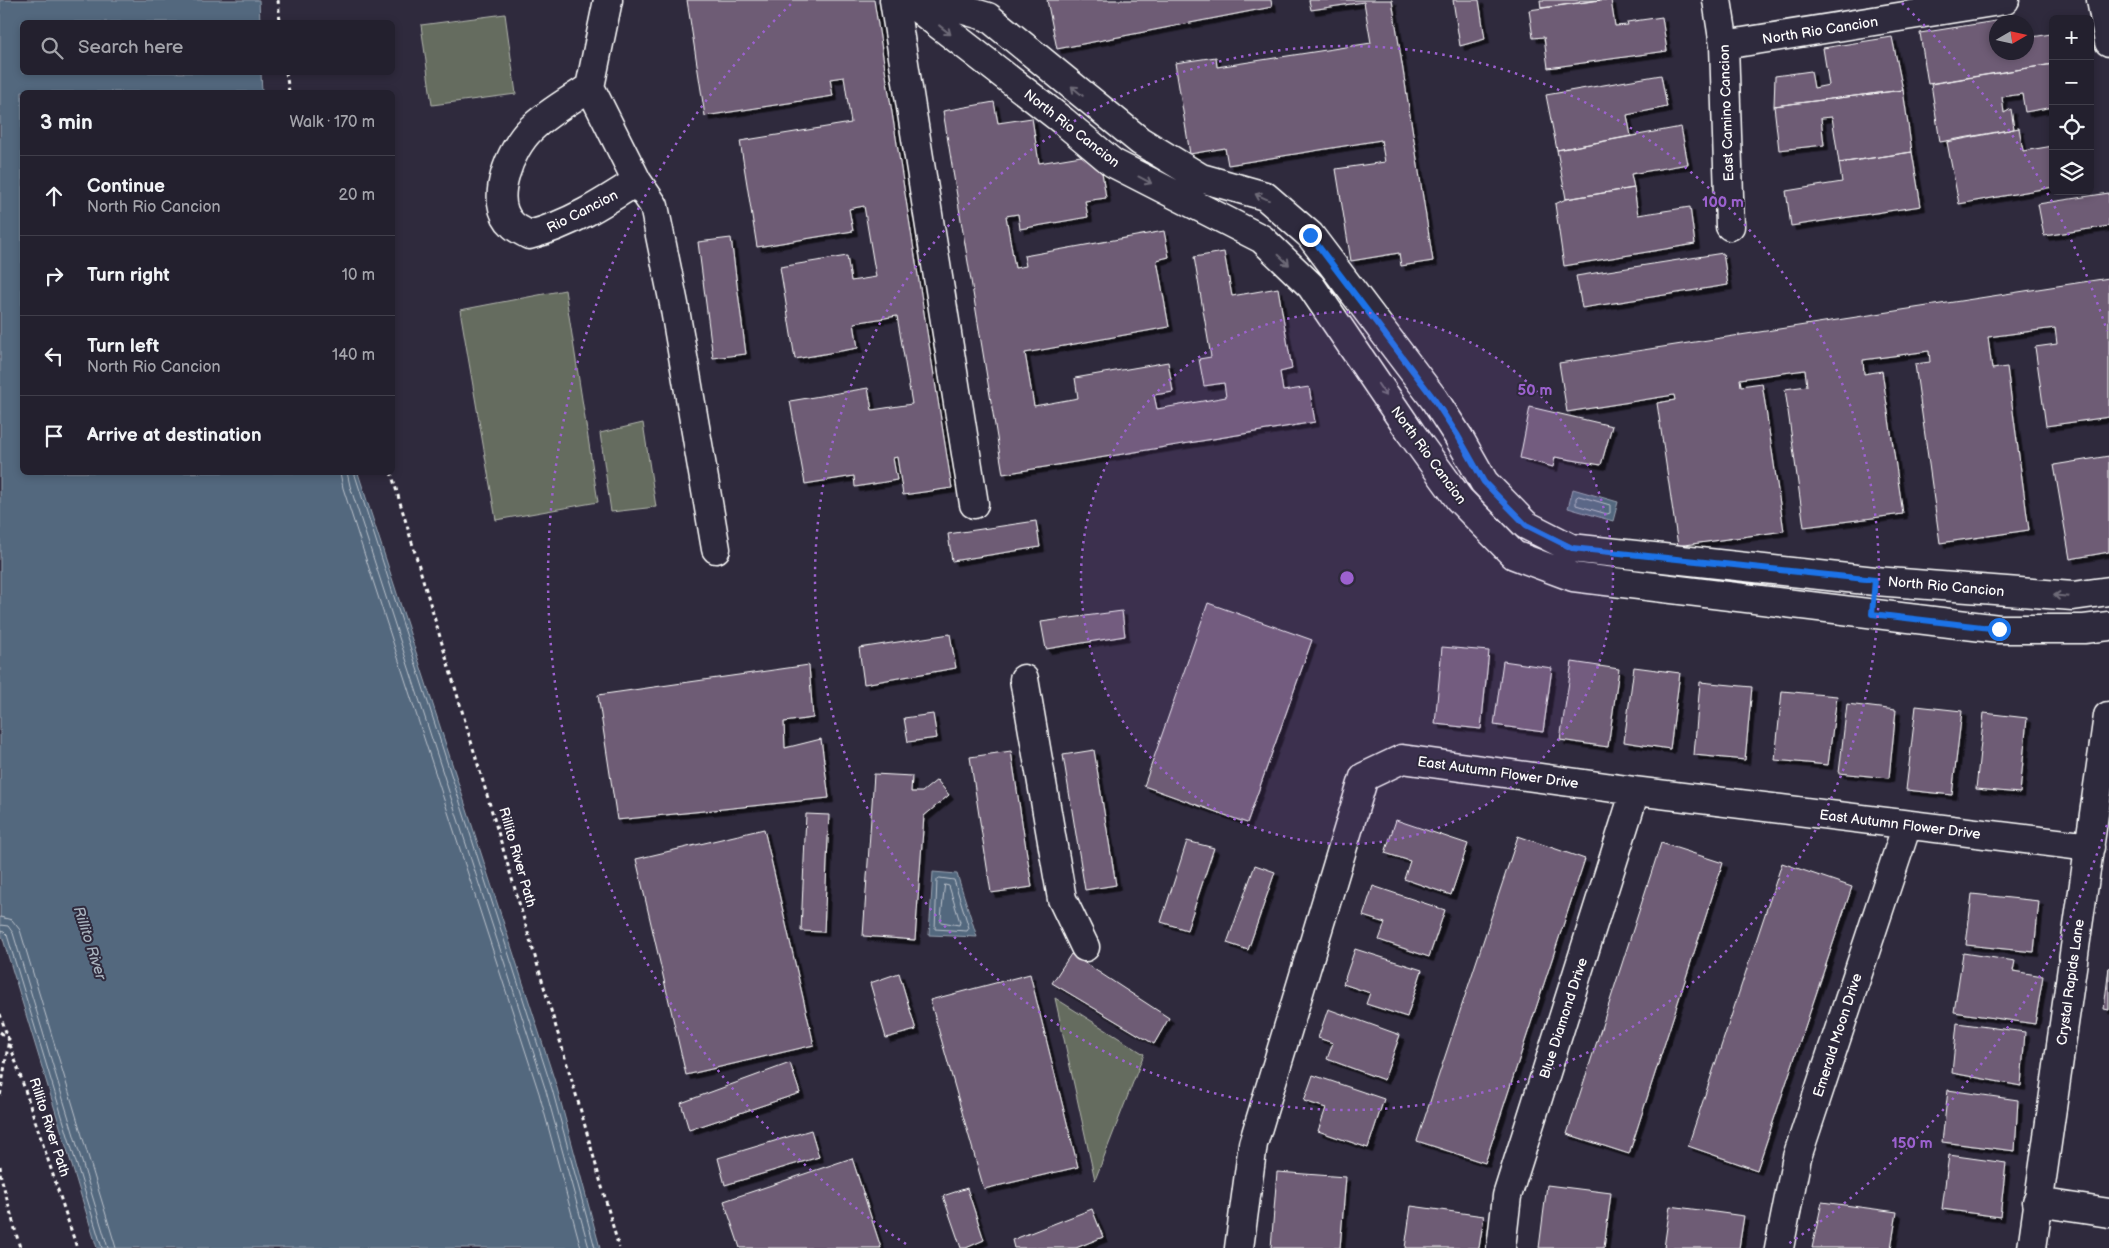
<!DOCTYPE html>
<meta charset="utf-8">
<style>
:root{--surface:#23202e;--page:#2b2836;--text:#f1f3f6;--muted:#a3a3aa;--line:#403e4a}
body{margin:0;font-family:"Balsamiq Sans",sans-serif;background:var(--page);color:var(--text)}
.controls{position:absolute;right:15px;top:15px;display:grid;overflow:hidden;border-radius:8px;box-shadow:0 2px 8px #0003}
.controls button{width:45px;height:45px;display:grid;place-items:center;padding:0;border:0;border-bottom:1px solid var(--line);background:var(--surface);color:var(--text);font:25px sans-serif}
.compass{position:absolute;left:1989px;top:15px;width:45px;height:45px;border-radius:50%;background:var(--surface);box-shadow:0 2px 8px #0003;rotate:81deg}
.stop{position:absolute;width:15px;height:15px;margin:-11px;border:4px solid #1a73e8;border-radius:50%;background:#fff}
.stop.end{background:#1a73e8;border-color:#fff;box-shadow:0 1px 5px #0008}
.list{margin:0;padding:0;list-style:none}
h2{display:flex;justify-content:space-between;align-items:center;height:65px;margin:0;padding:0 20px;font-size:21px}
h2 small{font-size:16px;font-weight:400;color:var(--muted)}
.list li{display:grid;grid-template-columns:32px 1fr auto;gap:15px;align-items:center;box-sizing:border-box;height:80px;padding:0 20px;border-top:1px solid var(--line)}
.list b{display:block;font-size:19px;white-space:nowrap}
.list p{margin:0;font-size:16px;white-space:nowrap;color:var(--muted)}
.list em{font-size:16px;font-style:normal;color:var(--muted)}
.icon{flex:none;width:28px;height:28px;fill:none;stroke:currentColor;stroke-width:2;stroke-linecap:round;stroke-linejoin:round}
.map{position:relative;flex:none;width:2109px;height:1248px;overflow:hidden}
.search{position:absolute;background:var(--surface);box-shadow:0 2px 8px #0003;left:20px;top:20px;width:375px;height:55px;display:flex;align-items:center;gap:12px;box-sizing:border-box;padding:0 18px;border-radius:8px;color:var(--muted);font-size:19px}
.panel{position:absolute;background:var(--surface);box-shadow:0 2px 8px #0003;left:20px;top:90px;width:375px;height:385px;border-radius:8px}
.map>svg:first-child{display:block}
.green{fill:#656c5e;stroke:#b2b6ae}
.water{fill:#53677e;stroke:#98a4b2}
.lines{fill:none;stroke-linecap:round;stroke-linejoin:round}
.shore{stroke:#bac2cb;stroke-width:1}
.building{fill:#6e5c75;stroke:#fff;filter:url(#shadow)}
.minor-casing{stroke:#fff;stroke-width:31}
.path{stroke:#fff;stroke-width:3;stroke-dasharray:4 4;stroke-linecap:butt}
.minor{stroke:#2f2a3d;stroke-width:28}
.oneway{stroke:#6d6a77}
.route{stroke:#1a73e8;stroke-width:6}
.ring{fill:none;stroke:#9c61cf;stroke-width:2.5;stroke-dasharray:2.5 5}
.labels{text-anchor:middle;stroke-width:4;stroke-linejoin:round;paint-order:stroke}
.street-label{font-size:14px;fill:#fff;stroke:#2f2a3d}
.water-label{font-size:15px;font-style:italic;fill:#a9b3be;stroke:#2f2a3d}
.centre{fill:#9c61cf;stroke:#2f2a3d;stroke-width:2.5}
.ring-label{font-size:15px;text-anchor:middle;font-weight:bold;fill:#9c61cf;stroke:#2f2a3d;stroke-width:4;stroke-linejoin:round;paint-order:stroke}
</style>
<div class="map">
<svg width="2109" height="1248" viewBox="0 0 2109 1248">
<defs>
<filter id="shadow"><feDropShadow dx="4.5" dy="4.5" stdDeviation="0" flood-color="#0009"/></filter>
</defs>
<rect width="100%" height="100%" fill="#2f2a3d"/>
<filter id="ink" filterUnits="userSpaceOnUse"><feTurbulence type="fractalNoise" baseFrequency=".02" numOctaves="2"/><feDisplacementMap in="SourceGraphic" scale="10" xChannelSelector="R" yChannelSelector="G"/><feConvolveMatrix kernelMatrix="1 2 1 2 8 2 1 2 1" color-interpolation-filters="sRGB"/></filter>
<g filter="url(#ink)">
<path class="green" d="M505 14 516 94 432 105 421 25Z
M565 290 598 502 496 520 460 310Z
M643 423 656 507 611 512 600 433Z
M1055 998 1144 1054 1095 1180Z"/>
<path class="water" d="M0 0H259L260 22H22V72L261 73 262 92H22V472L358 473 557 1088 600 1248H97L0 929Z
M1573 489 1618 502 1613 521 1568 508Z
M933 872 957 874 977 937 929 935Z"/>
<g class="lines">
<path class="shore" d="M340 472 343 488 539 1093 581 1248
M347 472 350 486 546 1091 589 1248
M354 472 552 1089 595 1248
M1579 496 1610 505V513L1607 514 1576 505V498Z
M940 878 954 880 969 928 967 931 935 929 937 880Z
M945 885 949 886 960 922 959 925 941 922Z
M0 917 12 920 20 930 116 1248
M0 925 8 926 13 933 108 1248
M0 931 4 932 7 935 102 1248"/>
</g>
<path class="building" d="M687 0H874L952 488 903 495 897 457 893 458 897 480 855 487 854 476 805 484 790 401 868 388 872 410 912 404 897 316 854 323 858 348 795 359 780 267 847 256 851 281 876 277 864 206 849 209 853 231 757 247 740 141 851 123 844 77 830 79 833 96 705 116Z
M1047 0H1271L1272 7 1057 49Z
M1309 0H1392L1433 261 1401 266 1399 253 1351 261 1336 169 1385 162 1381 140 1228 165 1225 148 1190 154 1175 63 1216 57 1217 67 1371 43 1364 2 1311 10Z
M1453 0H1479L1485 39 1460 46Z
M1540 0H1600L1541 8Z
M1600 0H1611L1615 26 1628 25 1627 22 1662 17 1667 51 1548 68 1544 37 1533 38 1529 10Z
M2002 20 2003 22H1996V52H2026V38L2051 34 2053 64 1928 84 1920 33Z
M1892 37 1903 90 1774 106 1775 76 1811 71 1814 88 1829 85 1823 48Z
M2053 64V107L2025 112 2022 94 2002 97 2004 113 2011 109 2014 129 1940 142 1931 84Z
M1661 75 1667 107 1627 115 1631 136 1557 150 1546 95Z
M1903 90 1912 152 1839 163 1832 117 1821 118 1824 145 1779 150 1774 106Z
M994 102 998 123 1032 118 1039 163 1099 153 1106 198 1085 201 1088 217 1020 229 1018 214 1006 216 1015 268 1026 266 1024 256 1164 231 1169 257 1157 260 1169 327 1025 353 1034 406 1078 398 1075 378 1168 362 1173 392 1154 395 1157 409 1226 397 1224 383 1204 386 1199 359 1211 357 1194 257 1224 252 1232 296 1278 288 1292 369 1280 372 1283 391 1309 387 1315 422 1003 474 943 111Z
M1681 127 1688 164 1631 174 1634 188 1566 199 1557 150Z
M2019 128 2023 151 2053 146V187L1959 204 1947 142Z
M1912 152 1921 206 1791 226 1786 191 1842 182 1839 163Z
M1634 188 1638 215 1690 207 1695 244 1564 266 1555 204 1566 199Z
M2109 193V226L2044 236 2038 204Z
M731 238 746 354 713 358 698 242Z
M1723 253 1728 285 1582 308 1576 276Z
M2109 278V417L2046 426 2035 347 2057 344 2055 328 1988 337 1992 369 2007 367 2029 530 1940 543 1915 364 1930 362 1929 351 1863 360 1864 374 1882 371 1903 514 1804 527 1785 389 1807 386 1805 370 1740 379 1741 386 1762 383 1784 531 1678 546 1657 403 1675 400 1674 395 1567 412 1559 363Z
M1530 407 1612 426 1601 465 1555 457 1553 467 1520 458Z
M2109 456V552L2070 559 2054 465Z
M1036 521 1040 547 952 561 948 534Z
M1208 603 1312 640 1247 823 1144 786Z
M1122 611 1125 636 1046 649 1041 622Z
M950 634 956 668 864 684 859 648Z
M1442 647 1489 651 1481 729 1435 724Z
M1503 661 1552 668 1543 732 1494 725Z
M1572 662 1619 669 1608 747 1560 740Z
M809 665 813 718 784 722 785 748 821 739 829 798 617 820 598 695Z
M1634 667 1680 673 1670 749 1624 742Z
M1700 682 1752 687 1745 760 1694 755Z
M1782 691 1837 696 1828 765 1775 760Z
M1847 704 1896 710 1889 778 1839 773Z
M1916 706 1962 711 1952 795 1906 790Z
M1984 713 2027 718 2020 793 1976 789Z
M933 714 937 738 908 742 904 718Z
M1094 750 1116 885 1085 890 1063 755Z
M1011 751 1032 887 991 893 970 757Z
M874 774 912 776 911 792H922L937 780 949 795 924 816 915 940 863 936Z
M806 814 829 815 824 932 801 931Z
M1396 820 1468 844 1451 895 1404 879 1410 861 1385 853Z
M764 829 814 1045 686 1075 636 859Z
M1518 836 1585 859 1485 1163 1417 1141Z
M1187 841 1214 848 1187 930 1161 922Z
M1661 843 1723 863 1629 1154 1567 1134Z
M1782 863 1852 887 1757 1170 1688 1146Z
M1255 865 1275 872 1248 950 1227 943Z
M1373 886 1445 910 1429 957 1379 940 1385 923 1363 916Z
M1972 894 2039 901 2034 952 1966 945Z
M1355 949 1422 970 1407 1017 1366 1004 1370 993 1343 984Z
M1963 953 2015 961 2013 971 2043 976 2035 1024 1954 1012Z
M1071 954 1169 1018 1154 1044 1052 983Z
M2109 967V1010L2104 1009Z
M899 973 916 1030 886 1038 870 983Z
M1030 974 1078 1167 984 1189 930 1000Z
M1328 1009 1400 1035 1384 1080 1327 1059 1333 1043 1318 1038Z
M1957 1023 2025 1032 2021 1086 1952 1073Z
M790 1063 800 1093 689 1130 681 1103Z
M1313 1075 1384 1099 1368 1148 1318 1131 1326 1108 1304 1101Z
M1948 1090 2018 1100 2015 1151 1942 1142Z
M811 1130 819 1157 725 1185 718 1158Z
M1949 1155 2006 1163 2000 1217 1942 1209Z
M852 1158 881 1248H740L724 1201Z
M1277 1172 1346 1177 1340 1248H1271Z
M1547 1185 1611 1193 1604 1248H1539Z
M967 1188 984 1240 966 1248H961L943 1196Z
M1822 1202 1897 1212 1891 1248H1812Z
M1411 1206 1484 1216 1479 1248H1405Z
M1670 1206 1744 1216 1739 1248H1664Z
M1092 1209 1103 1237 1076 1248H1014L1012 1240Z"/>
<g class="lines">
<defs>
<path id="minor" d="M894 0 974 504
M907 0 1063 121 1113 163 1262 239 1311 286 1411 433 1459 499 1514 555 1573 577 1999 629H2084L2109 626
M930 0 988 17 1140 141 1201 178 1265 196 1310 235 1434 399 1458 436 1484 482 1526 525 1571 548 1875 581 2073 596 2109 591
M1717 0 1724 45 1730 226
M2101 0 2109 42
M1724 45 2005 0
M590 87 637 181 654 206 674 304 716 549
M590 87C571 100 548 112 531 129 511 148 487 202 513 225 517 229 524 232 529 235 569 225 603 203 637 181
M590 87 608 0
M1024 679 1062 899 1085 947
M2037 1202 2109 1213
M1239 1248 1253 1144 1364 777 1402 759 1635 791 2090 847
M1501 1248 1507 1196 1635 791
M1779 1248 1797 1157 1907 825
M2032 1248 2108 716"/>
</defs>
<use href="#minor" class="minor-casing"/>
<path class="path" d="M278 0 280 22
M286 72 289 92
M391 472 580 1108 619 1248
M0 1014 77 1248
M0 1032 9 1039 0 1097
M0 1166 1 1174
M0 1173 20 1248"/>
<use href="#minor" class="minor"/>
</g>
<defs><path id="oneway-shaft" d="M-6 0H5M1.5-3L5.5 0L1.5 3" fill="none" stroke-width="1.6" stroke-linecap="round" stroke-linejoin="round" transform="scale(1.25)"/></defs>
<g class="oneway">
<use href="#oneway-shaft" transform="translate(945 30) rotate(38)"/>
<use href="#oneway-shaft" transform="translate(1077 91) rotate(-140)"/>
<use href="#oneway-shaft" transform="translate(1145 180) rotate(28)"/>
<use href="#oneway-shaft" transform="translate(1262 197) rotate(-156)"/>
<use href="#oneway-shaft" transform="translate(1284 260) rotate(44)"/>
<use href="#oneway-shaft" transform="translate(1382 390) rotate(56)"/>
<use href="#oneway-shaft" transform="translate(2061 596) rotate(-175)"/>
</g>
</g>
<g class="lines" filter="url(#ink)">
<path class="route" d="M1310 235 1434 399 1458 436 1484 482 1526 525 1572 548 1875 580 1872 614 1999 629"/>
</g>
<circle cx="1347" cy="578" r="266" fill="#9c61cf" fill-opacity=".12"/>
<g class="ring">
<circle cx="1347" cy="578" r="266"/>
<circle cx="1347" cy="578" r="532"/>
<path d="M2107 825A799 799 0 0 1 1788 1244M906 1244A799 799 0 0 1 792 3M1902 3A799 799 0 0 1 2107 331"/>
</g>
<g class="labels">
<g class="street-label">
<text transform="translate(1820 30) rotate(-9)" y="5">North Rio Cancion</text>
<text transform="translate(1726 113) rotate(-92)" y="5">East Camino Cancion</text>
<text transform="translate(1072 128) rotate(38)" y="5">North Rio Cancion</text>
<text transform="translate(582 211) rotate(-27)" y="5">Rio Cancion</text>
<text transform="translate(1429 455) rotate(54)" y="5">North Rio Cancion</text>
<text transform="translate(1946 586) rotate(5)" y="5">North Rio Cancion</text>
<text transform="translate(1498 772) rotate(8)" y="5">East Autumn Flower Drive</text>
<text transform="translate(1900 824) rotate(7)" y="5">East Autumn Flower Drive</text>
<text transform="translate(518 857) rotate(74)" y="5">Rillito River Path</text>
<text transform="translate(2070 982) rotate(-82)" y="5">Crystal Rapids Lane</text>
<text transform="translate(1563 1018) rotate(-72)" y="5">Blue Diamond Drive</text>
<text transform="translate(1837 1035) rotate(-72)" y="5">Emerald Moon Drive</text>
<text transform="translate(50 1127) rotate(72)" y="5">Rillito River Path</text>
</g>
<g class="water-label">
<text transform="translate(90 943) rotate(72)" y="5">Rillito River</text>
</g>
</g>
<circle cx="1347" cy="578" r="8" class="centre"/>
<g class="ring-label">
<text x="1723" y="207">100 m</text>
<text x="1535" y="395">50 m</text>
<text x="1912" y="1148">150 m</text>
</g>
</svg>
<div class="controls">
<button>+</button>
<button>−</button>
<button><svg class="icon" aria-label="locate" viewBox="0 0 24 24"><circle cx="12" cy="12" r="6"/><path d="M12 2v4M12 18v4M2 12h4M18 12h4"/></svg></button>
<button><svg class="icon" aria-label="layers" viewBox="0 0 24 24"><path d="M12 4l9 5-9 5-9-5zM3 14l9 5 9-5"/></svg></button>
</div>
<svg class="compass" viewBox="-18 -18 36 36"><path d="M0-13l5 13h-10z" fill="#e53935"/><path d="M0 13l5-13h-10z" fill="#a3a3aa"/></svg>
<div class="stop" style="left:1999px;top:629px"></div>
<div class="stop end" style="left:1310px;top:235px"></div>
<div class="search"><svg class="icon" aria-label="search" viewBox="0 0 24 24"><circle cx="10" cy="10" r="6"/><path d="M15 15l6 6"/></svg>Search here</div>
<section class="panel">
<h2>3 min<small>Walk · 170 m</small></h2>
<ul class="list">
<li><svg class="icon" aria-label="ahead" viewBox="0 0 24 24"><path d="M12 20V5M6 11l6-6 6 6"/></svg><div><b>Continue</b><p>North Rio Cancion</p></div><em>20 m</em></li>
<li><svg class="icon" aria-label="right" viewBox="0 0 24 24"><path d="M7 20v-9h11M14 6l5 5-5 5"/></svg><div><b>Turn right</b></div><em>10 m</em></li>
<li><svg class="icon" aria-label="left" viewBox="0 0 24 24"><path d="M17 20v-9H6M10 6l-5 5 5 5"/></svg><div><b>Turn left</b><p>North Rio Cancion</p></div><em>140 m</em></li>
<li><svg class="icon" aria-label="arrive" viewBox="0 0 24 24"><path d="M6 21V4h12l-3 4 3 4H6"/></svg><div><b>Arrive at destination</b></div></li>
</ul>
</section>
</div>
